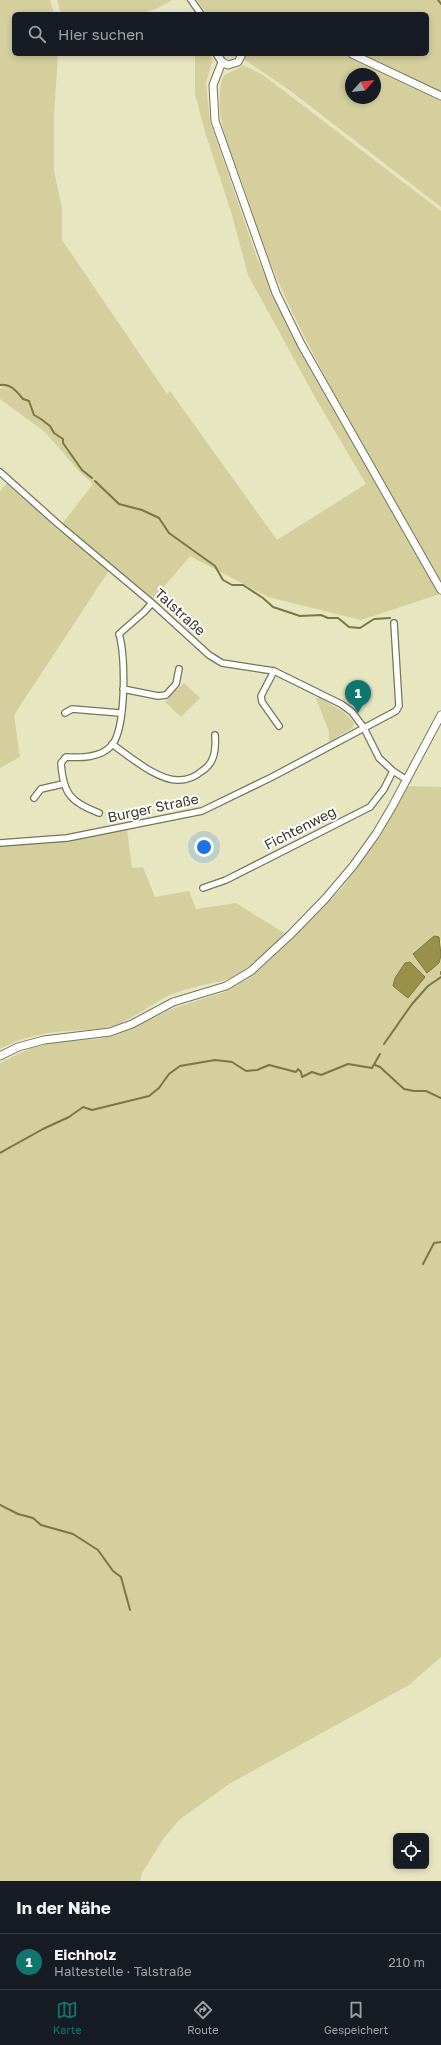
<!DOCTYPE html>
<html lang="de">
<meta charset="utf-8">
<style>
:root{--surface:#171b24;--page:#20242c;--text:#f1f3f6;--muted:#9ea1a6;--line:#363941;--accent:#0f766e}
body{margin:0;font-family:"Golos Text",sans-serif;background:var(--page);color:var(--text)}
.controls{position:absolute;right:12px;bottom:12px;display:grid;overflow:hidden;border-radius:6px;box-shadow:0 2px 6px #0003}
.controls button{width:36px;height:36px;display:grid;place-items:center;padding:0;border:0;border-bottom:1px solid var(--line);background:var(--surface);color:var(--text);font:20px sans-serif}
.compass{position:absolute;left:345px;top:68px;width:36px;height:36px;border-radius:50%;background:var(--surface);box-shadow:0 2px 6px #0003;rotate:63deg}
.you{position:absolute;left:204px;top:847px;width:14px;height:14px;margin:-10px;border:3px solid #fff;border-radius:50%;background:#1a73e8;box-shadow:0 0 0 6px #1a73e833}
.badge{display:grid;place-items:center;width:26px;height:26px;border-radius:50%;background:var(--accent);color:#fff;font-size:13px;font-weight:700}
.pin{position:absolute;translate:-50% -33px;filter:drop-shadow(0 1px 2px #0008)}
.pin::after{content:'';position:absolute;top:21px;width:14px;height:12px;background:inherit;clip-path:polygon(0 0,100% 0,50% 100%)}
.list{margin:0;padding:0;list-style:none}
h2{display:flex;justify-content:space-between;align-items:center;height:52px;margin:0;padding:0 16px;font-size:17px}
h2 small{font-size:13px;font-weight:400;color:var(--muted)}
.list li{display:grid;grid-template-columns:26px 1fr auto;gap:12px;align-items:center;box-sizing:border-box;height:56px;padding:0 16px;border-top:1px solid var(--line)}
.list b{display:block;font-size:15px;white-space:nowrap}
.list p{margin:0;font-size:13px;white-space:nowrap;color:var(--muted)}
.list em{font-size:13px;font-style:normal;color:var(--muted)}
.icon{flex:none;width:22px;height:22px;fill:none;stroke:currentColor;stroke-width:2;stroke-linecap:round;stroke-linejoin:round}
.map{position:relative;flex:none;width:441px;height:1881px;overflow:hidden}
.search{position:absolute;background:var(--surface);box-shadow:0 2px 6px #0003;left:12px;right:12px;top:12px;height:44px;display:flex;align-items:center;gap:10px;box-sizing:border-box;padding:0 14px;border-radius:6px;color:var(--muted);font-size:15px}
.sheet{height:108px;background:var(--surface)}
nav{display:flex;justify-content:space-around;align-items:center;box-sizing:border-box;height:56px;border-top:1px solid var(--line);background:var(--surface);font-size:11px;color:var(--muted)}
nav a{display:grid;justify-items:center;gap:2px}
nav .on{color:var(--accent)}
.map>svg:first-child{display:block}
.green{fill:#d4cf9d;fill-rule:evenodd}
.water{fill:#99914a;stroke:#7c7640}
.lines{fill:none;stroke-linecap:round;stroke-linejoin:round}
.stream{stroke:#7c7640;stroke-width:2}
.minor-casing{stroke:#787555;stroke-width:8}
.tertiary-casing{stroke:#787555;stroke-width:9}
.minor{stroke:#fff;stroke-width:5.5}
.tertiary{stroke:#fff;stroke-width:7}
.labels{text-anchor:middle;stroke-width:4;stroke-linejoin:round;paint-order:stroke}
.street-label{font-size:14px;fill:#393829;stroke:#fff}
</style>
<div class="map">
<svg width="441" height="1881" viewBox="0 0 441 1881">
<rect width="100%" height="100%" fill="#e8e5c1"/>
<path class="green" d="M0 0H50L54 14H14V54H58L54 115V171L62 208V240L167 394 170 391 277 540 366 484 316 399 248 275 232 215 205 132 195 94V54H210L212 62 206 83 210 122 257 258 288 323 374 479 440 594 361 620 268 597 190 556 152 601 62 524 93 484 79 471 45 432 0 399V388L10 390 0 386Z
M57 0H172L158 8 140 14H61Z
M197 0H441V92L361 54H427V14H207Z
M246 54H344L441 99V207L288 89 245 60ZM351 74H375V98H351Z
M243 65 263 75 441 211V582C408 529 378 474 348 419 319 365 289 311 267 254 258 231 251 208 243 185 231 152 213 117 222 80 224 71 237 72 243 65Z
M8 482 58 530 110 569 14 715 20 757 0 768V491Z
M184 683 200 698 181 717 165 702Z
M319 697 345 713 354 723 352 728 329 742V732L316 698Z
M407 786 441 787V942L439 937V963L441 955V1657L409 1685 229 1784 179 1820 164 1838 142 1873 140 1881H0V1063L33 1047 60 1042 98 1039 117 1035 171 1009 225 992 253 974 295 936 342 888 380 837Z
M127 829 132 868 143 867 155 897 189 891 196 909 236 903 286 934C270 948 237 982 216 982 200 986 179 990 164 998 147 1007 131 1020 113 1026 97 1031 81 1030 64 1031 43 1033 19 1038 0 1049V846L67 841Z"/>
<path class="water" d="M434 936 439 937 441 955 439 963 427 973 413 954Z
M410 962 425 977 408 998 393 986 395 978 405 963Z"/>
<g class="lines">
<path class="stream" d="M438 0 441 4
M0 385C11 383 17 392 23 399L29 401 34 415 41 419 50 426 54 433 63 439V443L82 470 92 478
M95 481 119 504 142 510 159 518 169 533 215 566 223 580 232 585H243L263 598 273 607 300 616 321 615 328 618H338L349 627 360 628 374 619 390 618
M441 972V974
M384 1044 412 1004 428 986 441 977
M375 1065 380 1067 404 1089 414 1091H426L441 1098
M0 1153 43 1129 69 1117 83 1107 92 1110 149 1096 159 1088 169 1074 180 1066 215 1060 232 1062 246 1071 257 1070 269 1065 296 1072 298 1069 301 1072 302 1077 312 1072 321 1075 348 1064 372 1068 380 1054
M423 1264 434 1243 441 1242
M0 1505 18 1514 33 1518 41 1525 73 1534 98 1550 113 1571 121 1577 130 1610"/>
<defs>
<path id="minor" d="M191 0 201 14
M0 472 58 524 152 603 209 655 222 663 274 671 341 704 352 712 364 728 379 758 393 771 407 780
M274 671 261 696 262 702 279 726
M123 689 158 696 166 695 176 684 179 669
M65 713 72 709 120 713
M112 744C129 756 159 782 180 780 188 780 196 776 202 771 215 763 216 749 215 735
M34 798 41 789 63 784
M99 813C70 802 63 793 61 763L66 757C81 758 101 758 112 745 126 728 126 655 119 634L144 612 152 603
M0 843 67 838 202 811 272 777 396 711 399 706 394 623
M203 888 226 880 370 807 384 789 393 771"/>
<path id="tertiary" d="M217 54 222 62 228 65 238 62 242 54
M352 54 441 96
M222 62 213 85 215 121 276 293 301 344 441 590
M0 1056 18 1047 44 1040 110 1032 132 1024 173 1002 226 986 251 971 291 934 325 899 353 866 376 834 392 807 441 715"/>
</defs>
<use href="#minor" class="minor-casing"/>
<use href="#tertiary" class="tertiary-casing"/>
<use href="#minor" class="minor"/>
<use href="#tertiary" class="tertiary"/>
</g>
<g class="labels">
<g class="street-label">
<text transform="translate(180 612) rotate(42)" y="5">Talstraße</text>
<text transform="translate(153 808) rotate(-12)" y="5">Burger Straße</text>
<text transform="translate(300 828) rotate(-27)" y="5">Fichtenweg</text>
</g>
</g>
</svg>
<div class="controls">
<button><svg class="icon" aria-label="locate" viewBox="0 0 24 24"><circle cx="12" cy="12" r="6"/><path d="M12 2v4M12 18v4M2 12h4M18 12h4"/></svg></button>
</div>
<svg class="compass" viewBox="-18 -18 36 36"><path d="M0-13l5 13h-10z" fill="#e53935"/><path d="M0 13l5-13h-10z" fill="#9ea1a6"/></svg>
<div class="you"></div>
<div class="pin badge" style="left:358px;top:713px">1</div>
<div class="search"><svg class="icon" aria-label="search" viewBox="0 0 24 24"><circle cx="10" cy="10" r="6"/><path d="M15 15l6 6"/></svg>Hier suchen</div>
</div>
<section class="sheet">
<h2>In der Nähe<small></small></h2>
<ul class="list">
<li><span class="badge">1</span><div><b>Eichholz</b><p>Haltestelle · Talstraße</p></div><em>210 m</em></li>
</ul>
</section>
<nav>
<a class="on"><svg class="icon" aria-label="map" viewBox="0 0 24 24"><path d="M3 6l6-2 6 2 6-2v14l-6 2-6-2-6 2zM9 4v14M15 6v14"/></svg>Karte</a>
<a><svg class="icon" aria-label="directions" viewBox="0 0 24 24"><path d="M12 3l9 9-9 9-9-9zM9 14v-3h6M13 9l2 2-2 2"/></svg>Route</a>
<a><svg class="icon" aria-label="saved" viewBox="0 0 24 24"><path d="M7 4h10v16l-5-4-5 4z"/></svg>Gespeichert</a>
</nav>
